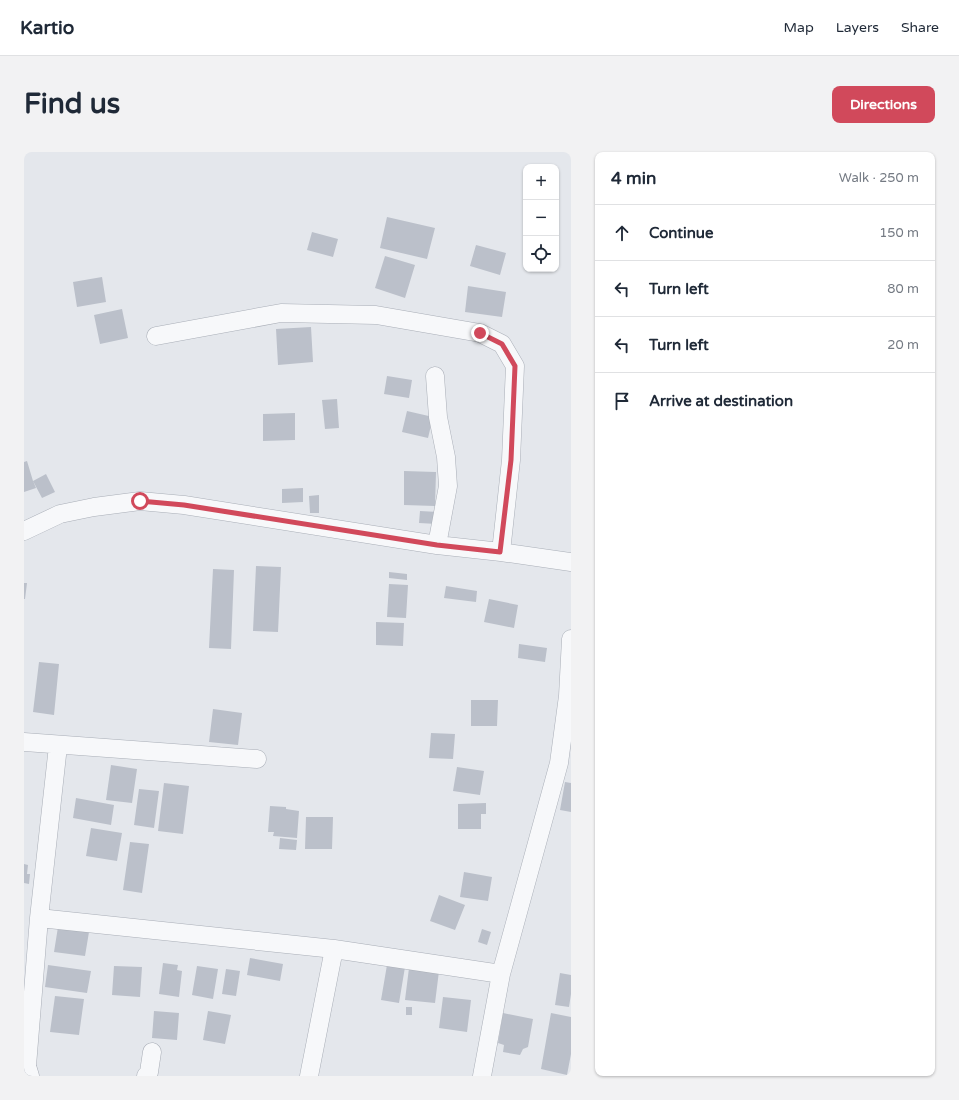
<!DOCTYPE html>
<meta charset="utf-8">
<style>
:root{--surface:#fff;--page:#f2f2f3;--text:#1f2937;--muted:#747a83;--line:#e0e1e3;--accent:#d1495b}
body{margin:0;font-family:"Varela Round",sans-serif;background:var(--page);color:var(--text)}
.controls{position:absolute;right:12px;top:12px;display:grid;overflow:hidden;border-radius:8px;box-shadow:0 1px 3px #0004}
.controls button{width:36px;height:36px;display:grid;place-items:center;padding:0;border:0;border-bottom:1px solid var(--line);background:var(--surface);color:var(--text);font:20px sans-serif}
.stop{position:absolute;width:12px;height:12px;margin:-9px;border:3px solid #d1495b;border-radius:50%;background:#fff}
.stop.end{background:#d1495b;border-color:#fff;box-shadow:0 1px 4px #0008}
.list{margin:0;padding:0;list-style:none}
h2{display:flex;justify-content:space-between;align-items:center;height:52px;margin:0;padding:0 16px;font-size:17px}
h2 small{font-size:13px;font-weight:400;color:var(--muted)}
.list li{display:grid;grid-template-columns:26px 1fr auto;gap:12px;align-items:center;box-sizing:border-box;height:56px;padding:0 16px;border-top:1px solid var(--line)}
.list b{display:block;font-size:15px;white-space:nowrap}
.list em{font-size:13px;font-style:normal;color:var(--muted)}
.icon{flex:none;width:22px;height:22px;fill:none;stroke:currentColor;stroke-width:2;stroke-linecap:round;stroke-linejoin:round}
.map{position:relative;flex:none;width:547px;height:924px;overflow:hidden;border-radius:8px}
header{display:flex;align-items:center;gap:24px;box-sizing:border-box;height:56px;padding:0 20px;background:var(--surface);border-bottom:1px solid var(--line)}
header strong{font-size:19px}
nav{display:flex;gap:22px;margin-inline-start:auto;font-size:14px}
.intro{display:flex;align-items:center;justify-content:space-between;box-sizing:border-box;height:96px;padding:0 24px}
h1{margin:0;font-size:28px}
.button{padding:10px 18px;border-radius:8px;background:var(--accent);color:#fff;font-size:14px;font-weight:700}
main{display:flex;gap:24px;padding:0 24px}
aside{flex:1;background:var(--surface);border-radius:8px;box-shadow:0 1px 3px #0004}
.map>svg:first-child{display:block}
.building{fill:#bbc0ca}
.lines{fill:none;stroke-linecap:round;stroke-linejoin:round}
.minor-casing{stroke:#a9aeb7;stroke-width:19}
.minor{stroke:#f7f8fa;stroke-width:18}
.route{stroke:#d1495b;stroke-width:5}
</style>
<header>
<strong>Kartio</strong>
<nav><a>Map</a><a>Layers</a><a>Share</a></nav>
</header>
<div class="intro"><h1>Find us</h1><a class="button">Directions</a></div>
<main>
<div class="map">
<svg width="547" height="924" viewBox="0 0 547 924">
<rect width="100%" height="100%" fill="#e4e7ec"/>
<path class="building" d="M363 65 411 76 403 107 356 96Z
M288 80 314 87 309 105 283 98Z
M452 93 482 101 476 123 446 114Z
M361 104 391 113 381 146 351 136Z
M78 125 82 150 53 155 49 130Z
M444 134 482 140 478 165 441 160Z
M98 157 104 186 76 192 70 163Z
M287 175 289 210 254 213 252 177Z
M363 224 388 228 385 246 360 242Z
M313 247 315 276 301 277 298 248Z
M383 259 409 265 404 286 378 280Z
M271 261V288L239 289V262Z
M3 309 9 329 22 322 31 340 18 346 9 329 12 336 0 340V310Z
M380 319 412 320 411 354 380 353Z
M279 336V350L258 351V337Z
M295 343V361H286L285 344Z
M396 359 414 360 413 372 395 371Z
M232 414 257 415 254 480 229 479Z
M189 417 210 418 207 497 185 496Z
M365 420 383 422V428L365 426Z
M0 431H3L1 447H0Z
M365 432 384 433 382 466 363 465Z
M422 434 453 439 452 450 420 446Z
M465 447 494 453 490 476 460 470Z
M352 470 380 471 379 494 352 493Z
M495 492 523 496 521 510 494 506Z
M15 510 35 512 30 563 9 560Z
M447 548H474L473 574H447Z
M189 557 218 561 214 593 185 590Z
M407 581 431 582 429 607 405 606Z
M87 613 113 617 108 651 82 648Z
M433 615 460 619 456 643 429 639Z
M541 630 547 631V660L536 658Z
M140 631 165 634 159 682 134 679Z
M115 637 135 639 130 676 110 673Z
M52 646 90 653 87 673 49 666Z
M462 651V662H457V677H434V652Z
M246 654 262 655V657L275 659 273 686 249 684 250 680H244Z
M282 665H309L308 697H281Z
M67 676 98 681 93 709 62 704Z
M256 686 273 688 272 698 255 697Z
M106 690 125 692 118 741 99 738Z
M0 712 4 713 3 722H6L5 732 0 731Z
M440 720 468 725 464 749 436 745Z
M415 743 441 753 431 778 406 769Z
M34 775 65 780 61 804 30 800Z
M458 777 467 780 463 793 454 790Z
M226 806 259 812 256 829 223 823Z
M139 811 154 813 153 818 158 819 155 845 135 842Z
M24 813 67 819 63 841 21 835Z
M363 813 381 815 375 851 357 848Z
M90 814 118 815 116 845 88 843Z
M173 814 194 817 189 847 168 843Z
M385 816 415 819 411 851 381 848Z
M202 817 216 819 212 844 198 842Z
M536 821 547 823V842L545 855 531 853Z
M31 844 60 847 55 883 26 880Z
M419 845 447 848 443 880 415 876Z
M382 855H388V863H382Z
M130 859 155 861 153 888 128 886Z
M184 859 207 863 201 892 179 888Z
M479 861 509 867 504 895 499 897 496 903 479 900 480 893 474 891Z
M527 861 547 865V902L543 923 517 917Z"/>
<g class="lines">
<defs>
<path id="minor" d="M132 184 257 161 352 163 456 181 478 192 491 214 487 308 477 400
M411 224 414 265 422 305 424 334 413 393
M0 379 36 362 70 355 116 349 160 353 413 393 477 400 547 410
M0 590 233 607
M15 766 310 797 477 822
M6 924 3 914 15 766 34 594
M122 924 125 920 128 900
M285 924 310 797
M458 924 477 822 535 611 544 544 547 487"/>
</defs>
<use href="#minor" class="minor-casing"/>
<use href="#minor" class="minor"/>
</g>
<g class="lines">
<path class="route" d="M116 349 160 353 413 393 476 400 487 308 491 214 478 192 456 181"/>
</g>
</svg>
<div class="controls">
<button>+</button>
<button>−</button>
<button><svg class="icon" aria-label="locate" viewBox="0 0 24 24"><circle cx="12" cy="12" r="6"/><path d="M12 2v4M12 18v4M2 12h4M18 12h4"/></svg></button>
</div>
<div class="stop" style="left:116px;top:349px"></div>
<div class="stop end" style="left:456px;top:181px"></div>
</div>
<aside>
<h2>4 min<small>Walk · 250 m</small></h2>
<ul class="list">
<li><svg class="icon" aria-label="ahead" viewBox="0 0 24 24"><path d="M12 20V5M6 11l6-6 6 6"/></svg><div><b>Continue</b></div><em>150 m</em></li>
<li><svg class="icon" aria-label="left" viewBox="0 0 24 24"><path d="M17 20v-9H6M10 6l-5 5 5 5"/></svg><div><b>Turn left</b></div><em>80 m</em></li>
<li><svg class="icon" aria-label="left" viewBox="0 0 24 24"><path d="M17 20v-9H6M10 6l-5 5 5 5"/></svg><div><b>Turn left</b></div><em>20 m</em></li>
<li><svg class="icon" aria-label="arrive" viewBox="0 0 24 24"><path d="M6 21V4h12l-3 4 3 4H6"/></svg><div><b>Arrive at destination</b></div></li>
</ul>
</aside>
</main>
